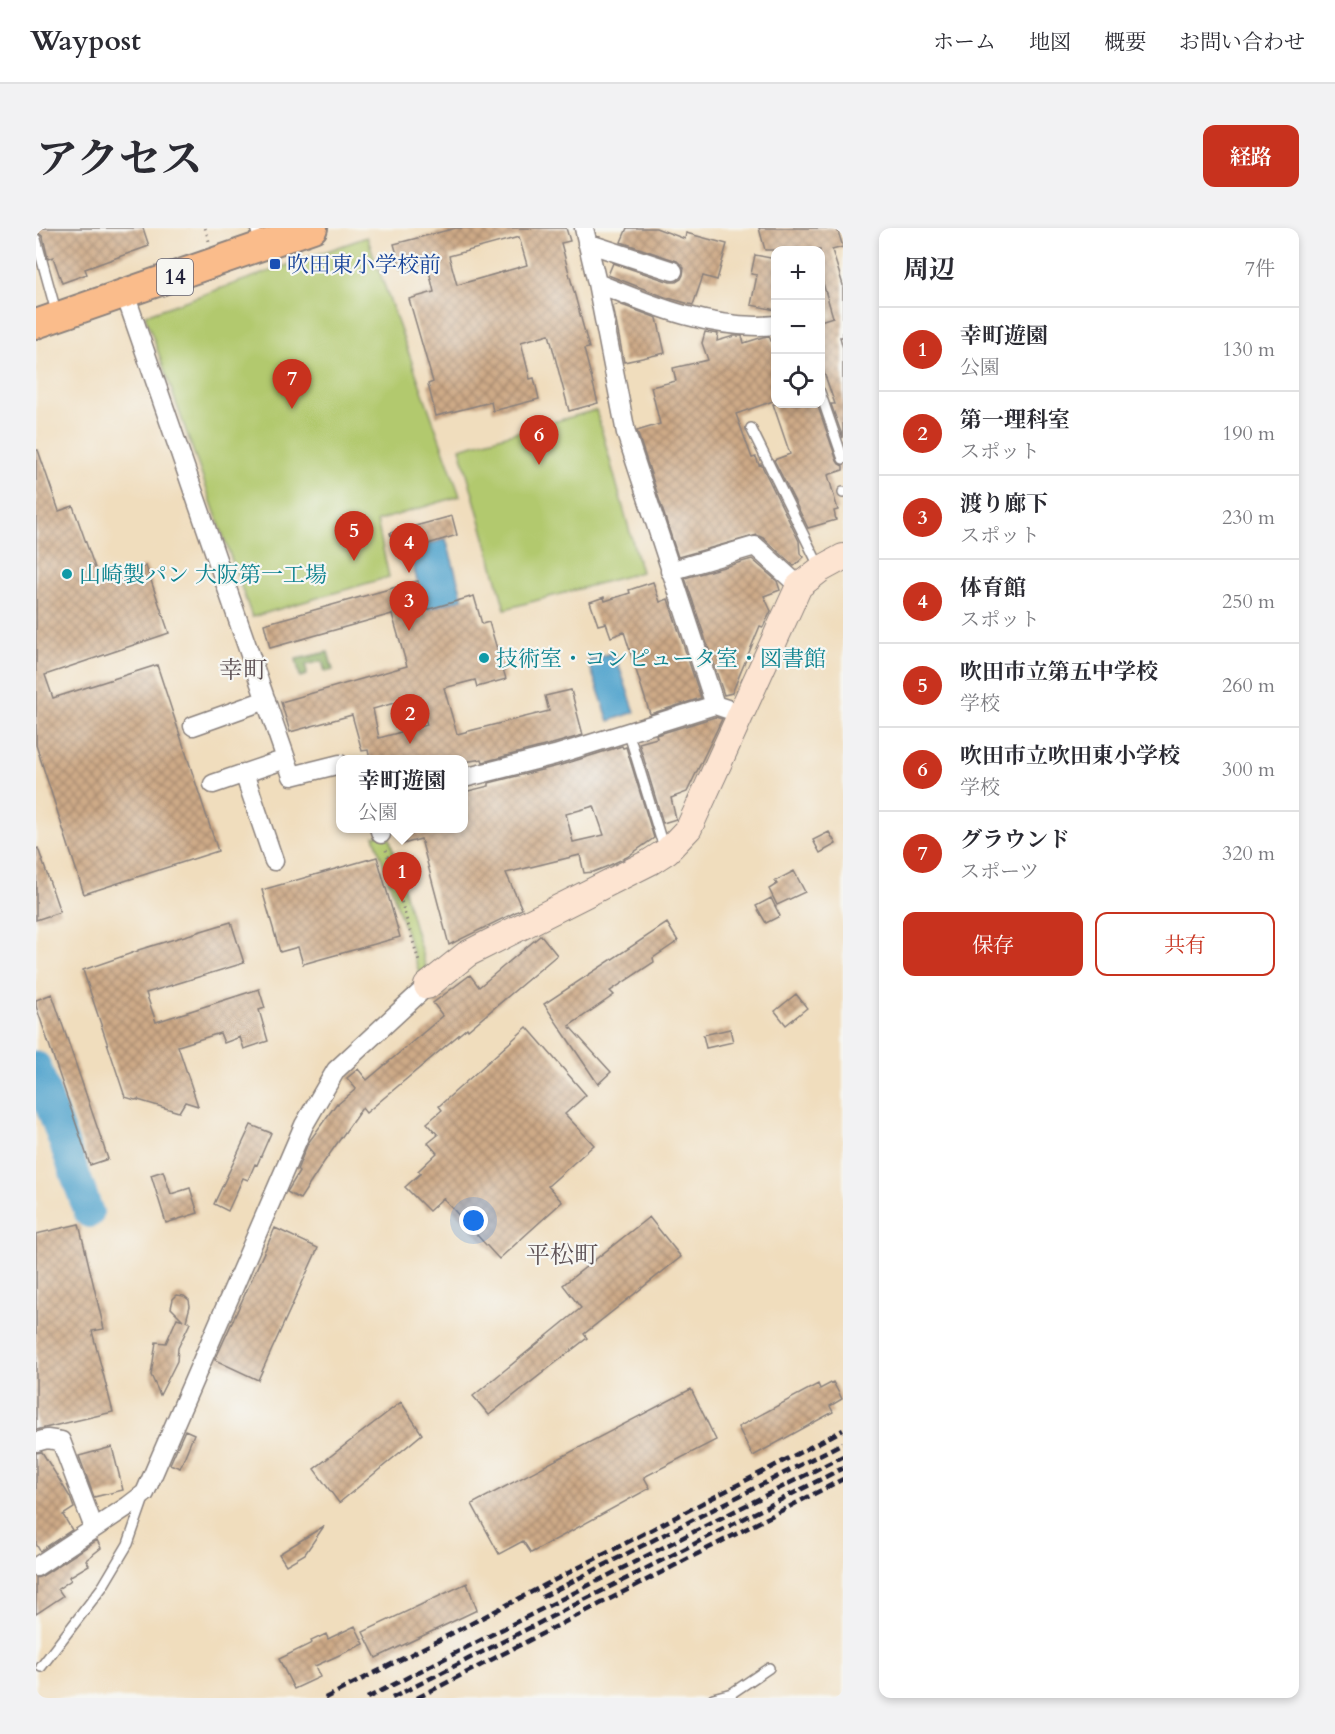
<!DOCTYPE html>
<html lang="ja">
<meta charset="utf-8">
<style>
:root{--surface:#fff;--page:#f2f2f3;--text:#2b2b33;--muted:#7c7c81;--line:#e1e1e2;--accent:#c8321e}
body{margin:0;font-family:Cardo,"Noto Serif JP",serif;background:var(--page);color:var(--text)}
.controls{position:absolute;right:18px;top:18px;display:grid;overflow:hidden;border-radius:12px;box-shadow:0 3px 9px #0003}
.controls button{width:54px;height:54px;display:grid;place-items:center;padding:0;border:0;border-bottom:2px solid var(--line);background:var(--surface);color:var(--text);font:30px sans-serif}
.you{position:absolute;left:438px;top:993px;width:21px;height:21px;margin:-15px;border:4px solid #fff;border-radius:50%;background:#1a73e8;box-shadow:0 0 0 9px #1a73e833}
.badge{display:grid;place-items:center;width:39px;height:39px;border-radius:50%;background:var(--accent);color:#fff;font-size:20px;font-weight:700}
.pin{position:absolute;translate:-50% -50px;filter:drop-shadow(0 2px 3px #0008)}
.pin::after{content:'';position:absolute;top:32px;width:21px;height:18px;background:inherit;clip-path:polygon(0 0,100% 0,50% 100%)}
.popup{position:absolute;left:300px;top:527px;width:132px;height:78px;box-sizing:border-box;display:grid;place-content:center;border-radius:12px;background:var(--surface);filter:drop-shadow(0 2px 4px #0005);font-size:20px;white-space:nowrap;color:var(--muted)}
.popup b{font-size:22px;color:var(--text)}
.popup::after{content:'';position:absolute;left:50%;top:100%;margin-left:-12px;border:12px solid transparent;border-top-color:var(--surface)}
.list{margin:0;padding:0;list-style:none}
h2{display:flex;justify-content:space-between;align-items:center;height:78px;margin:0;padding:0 24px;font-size:26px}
h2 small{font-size:20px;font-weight:400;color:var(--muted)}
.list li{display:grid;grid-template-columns:39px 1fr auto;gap:18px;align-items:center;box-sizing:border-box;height:84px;padding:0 24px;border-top:2px solid var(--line)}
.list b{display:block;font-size:22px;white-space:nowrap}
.list p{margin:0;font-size:20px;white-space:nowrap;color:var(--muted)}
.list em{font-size:20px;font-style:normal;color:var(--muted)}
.actions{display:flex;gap:12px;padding:18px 24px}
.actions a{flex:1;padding:14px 0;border:2px solid var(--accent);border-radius:12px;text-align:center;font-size:21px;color:var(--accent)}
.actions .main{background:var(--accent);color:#fff}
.icon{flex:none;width:33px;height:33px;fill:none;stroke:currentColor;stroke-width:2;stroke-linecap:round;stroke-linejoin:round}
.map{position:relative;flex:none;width:807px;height:1470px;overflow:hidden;border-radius:12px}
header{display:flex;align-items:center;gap:36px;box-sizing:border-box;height:84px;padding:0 30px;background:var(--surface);border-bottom:2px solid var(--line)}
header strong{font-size:28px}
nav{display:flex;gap:33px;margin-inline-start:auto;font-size:21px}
.intro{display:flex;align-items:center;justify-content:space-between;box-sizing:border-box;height:144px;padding:0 36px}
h1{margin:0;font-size:42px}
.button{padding:15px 27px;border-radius:12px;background:var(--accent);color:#fff;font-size:21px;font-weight:700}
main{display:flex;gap:36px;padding:0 36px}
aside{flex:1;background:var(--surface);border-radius:12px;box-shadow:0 3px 9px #0003}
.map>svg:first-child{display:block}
.green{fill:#b2c96e;stroke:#6a7654;stroke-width:1.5}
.forest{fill:url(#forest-firs);stroke:#58684e;stroke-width:1.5}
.water{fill:#53a4cd;stroke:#3a6384;stroke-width:1.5}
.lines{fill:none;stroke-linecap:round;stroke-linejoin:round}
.river{stroke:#53a4cd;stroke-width:30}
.building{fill:url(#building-cross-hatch);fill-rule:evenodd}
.lane-casing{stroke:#89807c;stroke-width:12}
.street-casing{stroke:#89807c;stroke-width:21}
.secondary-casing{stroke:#89807c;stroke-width:28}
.primary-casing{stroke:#89807c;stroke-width:32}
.path{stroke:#89807c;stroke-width:3;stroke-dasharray:1.5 4.5;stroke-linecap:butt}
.lane{stroke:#fff;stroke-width:9}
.street{stroke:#fff;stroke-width:18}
.secondary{stroke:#fde4d1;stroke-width:26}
.primary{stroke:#fabc8b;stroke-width:28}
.rail{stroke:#22223b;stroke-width:4.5;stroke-dasharray:9 4.5;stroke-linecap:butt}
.transit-dot{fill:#1a4fb4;stroke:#f6f6f2;stroke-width:2}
.culture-dot{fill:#0f9aa8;stroke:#f6f6f2;stroke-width:2}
.labels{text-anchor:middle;stroke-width:4.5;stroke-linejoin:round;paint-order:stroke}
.shield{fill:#f6f6f2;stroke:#626272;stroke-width:1.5}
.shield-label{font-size:21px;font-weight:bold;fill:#22223b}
.transit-label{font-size:22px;fill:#164399;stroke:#f6f6f2;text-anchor:start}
.culture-label{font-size:22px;fill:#0d838f;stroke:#f6f6f2;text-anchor:start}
.neighbourhood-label{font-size:24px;fill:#5e5256;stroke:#f6f6f2}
</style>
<header>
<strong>Waypost</strong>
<nav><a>ホーム</a><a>地図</a><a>概要</a><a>お問い合わせ</a></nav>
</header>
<div class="intro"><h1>アクセス</h1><a class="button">経路</a></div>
<main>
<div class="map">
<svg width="807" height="1470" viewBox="0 0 807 1470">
<defs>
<pattern id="forest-firs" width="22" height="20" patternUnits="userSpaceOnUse" patternTransform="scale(1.5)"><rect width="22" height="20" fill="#8dad61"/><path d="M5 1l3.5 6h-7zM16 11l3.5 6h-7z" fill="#738c51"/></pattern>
<pattern id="building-cross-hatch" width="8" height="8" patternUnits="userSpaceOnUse" patternTransform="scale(1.5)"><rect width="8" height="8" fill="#ceaa87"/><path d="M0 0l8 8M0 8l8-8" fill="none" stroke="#a78a70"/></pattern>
</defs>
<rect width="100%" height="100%" fill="#f6f6f2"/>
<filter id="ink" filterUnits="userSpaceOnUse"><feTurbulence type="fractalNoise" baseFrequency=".0167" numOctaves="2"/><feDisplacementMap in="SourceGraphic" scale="12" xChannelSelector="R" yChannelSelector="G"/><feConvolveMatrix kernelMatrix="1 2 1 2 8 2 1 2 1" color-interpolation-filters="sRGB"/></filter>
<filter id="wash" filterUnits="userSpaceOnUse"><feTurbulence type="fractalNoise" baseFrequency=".008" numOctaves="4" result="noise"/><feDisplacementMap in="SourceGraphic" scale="24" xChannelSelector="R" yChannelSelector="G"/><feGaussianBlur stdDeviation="1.35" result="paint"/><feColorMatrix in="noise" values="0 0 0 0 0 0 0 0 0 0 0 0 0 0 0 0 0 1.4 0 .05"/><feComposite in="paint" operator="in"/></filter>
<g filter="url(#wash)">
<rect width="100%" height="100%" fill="#f0ddbd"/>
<path class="green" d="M331 9 424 268 341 293 353 349 216 389 109 87Z
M560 182 605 344 469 381 424 220Z
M352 605 390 740 384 747 338 608Z"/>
<path class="forest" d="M292 424 297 442 289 444 286 433 270 437 271 447 264 449 260 431Z"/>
<path class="water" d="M410 311 427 371 390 382 372 322Z
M578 424 599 484 573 493 552 433Z"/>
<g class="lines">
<path class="river" d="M0 838 53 985"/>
</g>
<g id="blocks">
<path class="building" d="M0 0H107L113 18 49 41 51 46 26 55 17 29 12 31 7 9 4 6 0 4Z
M420 0H530L534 13 525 15 553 120 548 121 562 175 533 183 513 106 485 114 494 151 498 150 503 171 457 183 455 174 400 188 392 156 397 154 373 71 398 64 391 34 365 41 358 16ZM483 9 491 37 421 57 413 28Z
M591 0H620L649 11 650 5 691 16 681 52 667 48 657 77 629 69 572 47 577 35 634 54H640L645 51 647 47 648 40 641 33 585 14Z
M723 0H801L807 19 796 22 807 57V109H804L807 120V210L795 176H799L784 133V93L797 89 784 45V22H729Z
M719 27 740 31V82L715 77 721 47 715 46Z
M583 76 621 90 629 125 588 134 577 78Z
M669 104 682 106 681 113 698 108H706L708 115 727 109 733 108 740 125V172L700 186 716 230 720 229 723 237 725 236 763 313 764 325 768 329 758 338 727 310 721 307 642 329 601 203 624 196 615 159 640 153 637 140 672 132 666 115Z
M737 176H781L801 233 803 236 807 238V242L792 247 802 282 798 283 800 292 772 300 738 232 754 226Z
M0 222H2L23 283 37 278 64 354 110 338 133 405 9 447 17 470 121 437 182 623 48 666 0 517Z
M416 288 421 307 360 326 354 305Z
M716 331 741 353 744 362 728 368 735 383 727 399 724 398 696 465 688 467 649 350Z
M382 353 390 382 438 368 446 396 453 394 470 451 441 459 439 452 408 460 421 506 513 483 509 468 535 462 547 507 516 516 447 534 446 531 428 534V531H334L332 522 326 523 316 487 254 504 245 474 371 438 356 386 234 420 228 396ZM383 468 391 497 343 510 337 481Z
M617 354 624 374 632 371 665 470 614 486 588 404 575 409 570 395 562 397 554 374 568 369 569 373 594 365 593 362Z
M679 489 686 491 651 564 635 570 640 591 627 595 603 515 621 510 620 507Z
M586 518 587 520 590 519 618 610 591 629 572 638 557 644 548 645 544 627 470 645 486 681 413 717 385 611 367 616 364 600H428V564L453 558V555L522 538ZM558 578 568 607 537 614 530 586Z
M793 604 800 616 784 625 777 612Z
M2 620 24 684 0 692V621Z
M341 629 364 709 267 736 262 719 244 724 226 662Z
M758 643 769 664 741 677 733 661 741 656 739 653Z
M735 670 744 688 730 695 720 678Z
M195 694 208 735 110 765 120 794 223 761 229 780 223 782 232 813 208 821 204 809 188 815 184 805 142 818 162 878 149 874 143 884 102 872V871L99 872 89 869 47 742 102 723V722Z
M631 695 642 713 617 730 618 734 574 763 578 767 533 798 575 844 562 856 508 776Z
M505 707 521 727 432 802 431 800 330 885 326 880 288 934 264 971 251 964 263 944 261 942 272 915 301 875 302 876 320 861 311 850 322 841 331 852 407 788 397 775 434 747 443 759Z
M16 766 72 931 54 937 0 778V772Z
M760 766 771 780 750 797 739 783Z
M491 799 550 867 529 886 558 917 512 958 526 974 463 1031 407 970 393 983 369 959 385 945 382 943 401 925 392 915 402 907 391 895 406 882 403 878Z
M694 801 697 814 670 820 667 807Z
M215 897 235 905 221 937 219 936 212 952 207 950 192 983 178 976Z
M127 943 135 966 154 960 162 985 130 995 115 947Z
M613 989 645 1029 548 1106 551 1110 453 1187 437 1168 545 1080 527 1057Z
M43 996 68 1101 56 1103 77 1184 0 1202V1006Z
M239 1000 282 1020 222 1152 179 1132Z
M141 1067 148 1068 153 1072 154 1078 150 1093 154 1095 142 1120 141 1133 124 1167 115 1147 120 1114 130 1115 141 1090 147 1092 135 1080 137 1071Z
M797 1154 806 1171 794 1178 797 1184 717 1228 702 1199 782 1156 784 1161Z
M655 1161 680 1212 608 1249 614 1260 495 1325 487 1313 463 1326 436 1276Z
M365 1174 386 1206 303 1275 278 1241Z
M149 1202 158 1206 144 1240 134 1236Z
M76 1219 87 1262 58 1269 43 1228Z
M6 1224 34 1269 38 1280 27 1287 36 1302 4 1323 0 1316V1225Z
M288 1298 269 1326 250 1337 243 1326Z
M61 1312 65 1320 50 1332 53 1337 33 1349 35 1352 22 1361 27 1368 0 1386V1350L6 1348Z
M431 1355 441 1382 340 1430 327 1404Z
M319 1398 328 1416 279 1438 284 1449 258 1461 243 1431 276 1415 275 1413 290 1406 292 1411Z"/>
</g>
</g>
<g filter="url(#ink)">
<use href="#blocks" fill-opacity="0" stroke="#89807c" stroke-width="1.5"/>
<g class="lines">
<defs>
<path id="lane" d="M219 0 224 16
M0 11 21 87
M784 164 807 231
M715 200 784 340
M807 264V265
M592 503 624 608 630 621
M5 1439 67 1358 92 1316 108 1270
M677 1470 696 1465
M694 1470 696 1465 733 1440"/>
<path id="street" d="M548 0 561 55 590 205 679 477 706 486
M551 15 637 43
M561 55C617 78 677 103 740 97
M89 66 256 548 304 536
M634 343 719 318 763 358
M157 498 230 472
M208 545 238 633
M428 550 519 527 679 477
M177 556 250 531
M343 600 345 606
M0 1214 11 1211 25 1213 58 1300
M0 1339 92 1278 109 1265 268 897 300 842 391 758"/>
<path id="secondary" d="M391 758 431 726 614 634 631 623 653 600 763 358 785 341 807 329"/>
<path id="primary" d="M0 96 277 0"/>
</defs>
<use href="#lane" class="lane-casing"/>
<use href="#street" class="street-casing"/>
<use href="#secondary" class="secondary-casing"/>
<use href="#primary" class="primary-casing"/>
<path class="path" d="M169 0 173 13
M350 622 384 737"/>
<use href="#lane" class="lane"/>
<use href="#street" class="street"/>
<use href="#secondary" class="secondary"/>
<use href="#primary" class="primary"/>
<path class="rail" d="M506 1369 807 1215
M289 1470 411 1408 807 1202
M331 1470 807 1228
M356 1470 807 1240
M381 1470 807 1251"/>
</g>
</g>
<rect class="transit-dot" x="233" y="30" width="12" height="12" rx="3"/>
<g class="culture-dot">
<circle cx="31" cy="346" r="6"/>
<circle cx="448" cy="430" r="6"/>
</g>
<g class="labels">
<rect class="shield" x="121" y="31" width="36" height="36" rx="4.5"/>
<g class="shield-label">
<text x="139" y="56">14</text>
</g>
<g class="transit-label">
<text x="251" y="44">吹田東小学校前</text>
</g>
<g class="culture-label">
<text x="43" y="354">山崎製パン 大阪第一工場</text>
<text x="460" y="438">技術室・コンピュータ室・図書館</text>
</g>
<g class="neighbourhood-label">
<text x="207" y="450">幸町</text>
<text x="526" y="1035">平松町</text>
</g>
</g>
</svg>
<div class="controls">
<button>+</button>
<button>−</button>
<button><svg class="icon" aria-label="locate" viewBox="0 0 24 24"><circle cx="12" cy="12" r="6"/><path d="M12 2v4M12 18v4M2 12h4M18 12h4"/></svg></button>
</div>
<div class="you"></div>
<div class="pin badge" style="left:366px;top:674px">1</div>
<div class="popup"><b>幸町遊園</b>公園</div>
<div class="pin badge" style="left:374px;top:516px">2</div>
<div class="pin badge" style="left:373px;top:403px">3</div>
<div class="pin badge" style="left:373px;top:345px">4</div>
<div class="pin badge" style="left:318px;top:333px">5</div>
<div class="pin badge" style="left:503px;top:237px">6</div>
<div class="pin badge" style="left:256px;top:181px">7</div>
</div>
<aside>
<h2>周辺<small>7件</small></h2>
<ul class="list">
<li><span class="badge">1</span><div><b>幸町遊園</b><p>公園</p></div><em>130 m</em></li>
<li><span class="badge">2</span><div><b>第一理科室</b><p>スポット</p></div><em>190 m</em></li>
<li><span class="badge">3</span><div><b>渡り廊下</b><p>スポット</p></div><em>230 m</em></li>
<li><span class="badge">4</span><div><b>体育館</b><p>スポット</p></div><em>250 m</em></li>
<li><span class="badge">5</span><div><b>吹田市立第五中学校</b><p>学校</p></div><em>260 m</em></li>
<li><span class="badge">6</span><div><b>吹田市立吹田東小学校</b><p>学校</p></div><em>300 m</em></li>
<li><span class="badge">7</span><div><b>グラウンド</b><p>スポーツ</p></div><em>320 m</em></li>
</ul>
<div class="actions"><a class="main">保存</a><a>共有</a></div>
</aside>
</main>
